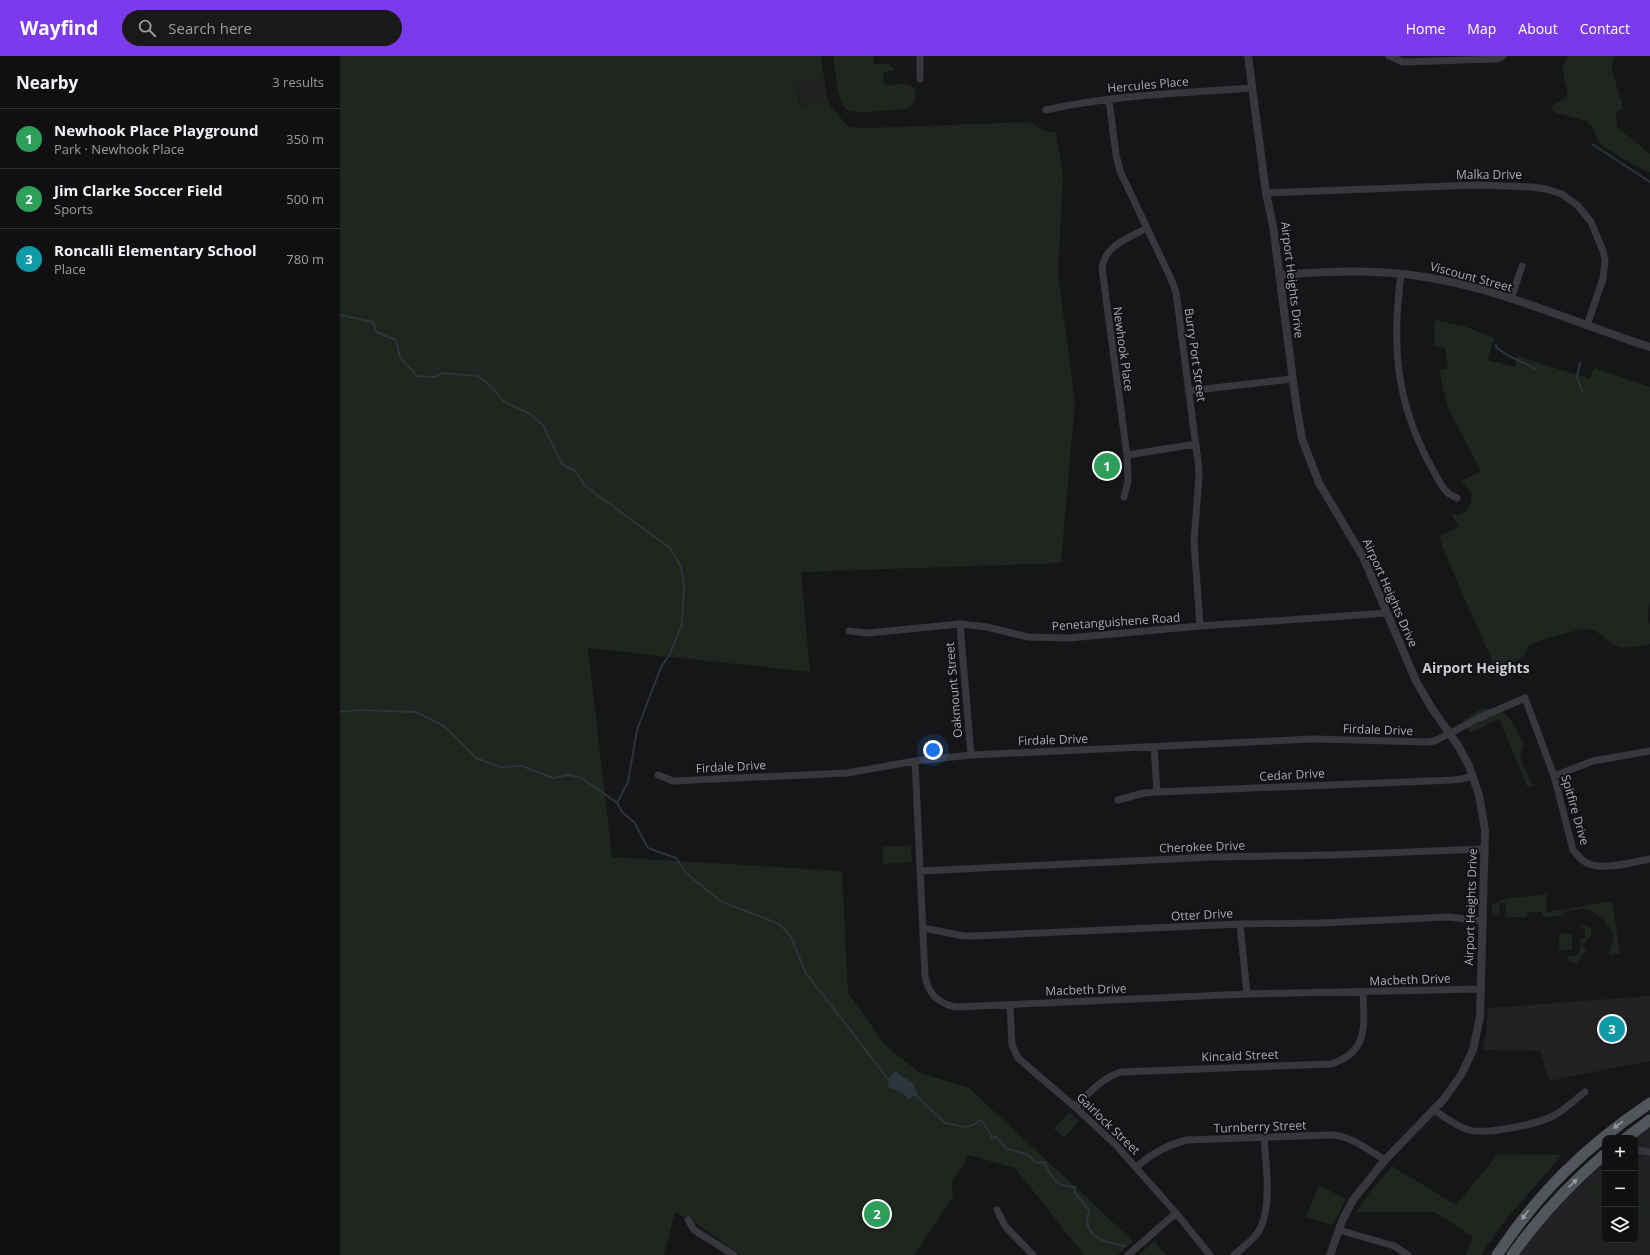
<!DOCTYPE html>
<meta charset="utf-8">
<style>
:root{--surface:#101012;--page:#19191b;--text:#f1f3f6;--muted:#9c9d9f;--line:#303032;--accent:#7c3aed}
body{margin:0;font-family:"Open Sans",sans-serif;background:var(--page);color:var(--text)}
.controls{position:absolute;right:12px;bottom:12px;display:grid;overflow:hidden;border-radius:8px;box-shadow:0 4px 16px #0002}
.controls button{width:36px;height:36px;display:grid;place-items:center;padding:0;border:0;border-bottom:1px solid var(--line);background:var(--surface);color:var(--text);font:20px sans-serif}
.you{position:absolute;left:593px;top:694px;width:14px;height:14px;margin:-10px;border:3px solid #fff;border-radius:50%;background:#1a73e8;box-shadow:0 0 0 6px #1a73e833}
.badge{display:grid;place-items:center;width:26px;height:26px;border-radius:50%;background:var(--accent);color:#fff;font-size:13px;font-weight:700}
.pin{position:absolute;translate:-50% -50%;border:2px solid #fff;box-shadow:0 1px 4px #0006}
.list{margin:0;padding:0;list-style:none}
h2{display:flex;justify-content:space-between;align-items:center;height:52px;margin:0;padding:0 16px;font-size:17px}
h2 small{font-size:13px;font-weight:400;color:var(--muted)}
.list li{display:grid;grid-template-columns:26px 1fr auto;gap:12px;align-items:center;box-sizing:border-box;height:60px;padding:0 16px;border-top:1px solid var(--line)}
.list b{display:block;font-size:15px;white-space:nowrap}
.list p{margin:0;font-size:13px;white-space:nowrap;color:var(--muted)}
.list em{font-size:13px;font-style:normal;color:var(--muted)}
.icon{flex:none;width:22px;height:22px;fill:none;stroke:currentColor;stroke-width:2;stroke-linecap:round;stroke-linejoin:round}
.map{position:relative;flex:none;width:1310px;height:1199px;overflow:hidden}
header{display:flex;align-items:center;gap:24px;box-sizing:border-box;height:56px;padding:0 20px;background:var(--accent);color:#fff}
header strong{font-size:19px}
nav{display:flex;gap:22px;margin-inline-start:auto;font-size:14px}
.search{width:280px;height:36px;background:var(--page);display:flex;align-items:center;gap:10px;box-sizing:border-box;padding:0 14px;border-radius:22px;color:var(--muted);font-size:15px}
main{display:flex}
aside{flex:1;background:var(--surface)}
.map>svg:first-child{display:block}
.built{fill:#222225}
.green{fill:#1e261f}
.water{fill:#2c353c}
.lines{fill:none;stroke-linecap:round;stroke-linejoin:round}
.stream{stroke:#2c353c;stroke-width:2}
.minor{stroke:#37383d;stroke-width:7}
.tertiary{stroke:#37383d;stroke-width:8}
.primary{stroke:#53555c;stroke-width:11}
.oneway{fill:#979ba6}
.labels{text-anchor:middle;stroke-width:3.5;stroke-linejoin:round;paint-order:stroke}
.street-label{font-size:12px;fill:#a8adb8;stroke:#111113}
.quarter-label{font-size:14px;font-weight:bold;fill:#c9ccd4;stroke:#111113}
</style>
<header>
<strong>Wayfind</strong>
<div class="search"><svg class="icon" aria-label="search" viewBox="0 0 24 24"><circle cx="10" cy="10" r="6"/><path d="M15 15l6 6"/></svg>Search here</div>
<nav><a>Home</a><a>Map</a><a>About</a><a>Contact</a></nav>
</header>
<main>
<aside>
<h2>Nearby<small>3 results</small></h2>
<ul class="list">
<li><span class="badge" style="background:#2e9e5b">1</span><div><b>Newhook Place Playground</b><p>Park · Newhook Place</p></div><em>350 m</em></li>
<li><span class="badge" style="background:#2e9e5b">2</span><div><b>Jim Clarke Soccer Field</b><p>Sports</p></div><em>500 m</em></li>
<li><span class="badge" style="background:#0f9aa8">3</span><div><b>Roncalli Elementary School</b><p>Place</p></div><em>780 m</em></li>
</ul>
</aside>
<div class="map">
<svg width="1310" height="1199" viewBox="0 0 1310 1199">
<rect width="100%" height="100%" fill="#161618"/>
<path class="built" d="M484 22 488 46 461 50 456 26Z
M1310 940V1005L1209 1025 1200 995 1142 994 1146 978 1148 952Z
M1310 1070V1199H1177L1183 1189 1232 1136 1265 1106V1184H1295V1082Z"/>
<path class="green" d="M0 0H481L484 22 456 26 460 50 488 46 508 71 526 72 691 66 704 75 716 77 723 119 718 217 735 346 721 507 461 516 470 616 248 592 272 801 502 815 508 937 546 990 580 1017 629 1032 793 1185 778 1199H744L675 1112 629 1099 612 1126 613 1141 574 1199H401L357 1168 335 1156 324 1199H0Z
M493 0H533L534 8H549L555 14 544 16 543 24 546 29 568 28 575 33C578 42 574 48 566 53 556 53 514 59 507 54 497 47 495 12 493 0Z
M1229 0H1275L1271 10 1283 52 1276 56 1277 71 1310 98V116C1303 115 1264 92 1260 87 1255 80 1255 71 1247 66 1237 61 1224 60 1214 56L1211 50 1227 41C1228 24 1216 16 1229 0Z
M1095 264 1124 270 1154 282 1147 304 1175 311 1177 300 1250 323 1254 312 1310 331V543L1307 562 1310 568V588C1301 589 1288 593 1280 591 1265 587 1260 569 1239 574 1226 577 1199 583 1189 590 1187 592 1187 596 1185 598 1177 608 1166 608 1154 609L1110 509 1099 481 1119 470 1111 458C1126 463 1133 448 1131 435L1121 425 1141 415 1108 352 1099 314 1108 312 1105 292 1094 290Z
M779 403 780 415 754 417V405Z
M1142 652C1171 653 1172 666 1184 689L1180 700 1186 716 1194 730 1188 732 1159 663 1130 677 1122 665Z
M571 789 572 806 543 808 542 796 544 791Z
M1206 838 1207 856 1272 845 1280 897 1269 899C1269 892 1275 885 1273 878 1272 873 1267 869 1264 865 1248 849 1245 853 1224 856V859L1205 861 1202 860V856H1187V860L1186 861H1166L1165 860 1166 847H1160L1159 860 1154 859 1152 856V849L1164 843Z
M1242 867 1252 874 1251 876 1253 877 1242 890 1247 893 1237 907 1230 906 1227 903V901L1238 899 1241 892 1240 883H1245V872L1240 871Z
M1220 877 1232 878V892L1231 894H1218Z
M729 1056 739 1065 724 1082 714 1073Z
M1158 1098 1222 1099 1162 1168 1141 1199H1126L1133 1181 1095 1156H1016L1033 1132 1052 1110 1116 1149Z
M1265 1121V1141L1259 1142 1248 1139 1247 1136Z
M979 1129 1006 1143 994 1167 991 1169 966 1161Z
M1295 1136 1310 1155V1164L1307 1159 1299 1155 1295 1163Z
M814 1185 826 1199H799Z"/>
<path class="water" d="M556 1014 558 1018 573 1027 579 1042 574 1040 568 1043C564 1036 556 1034 549 1032 546 1024 551 1020 556 1014Z"/>
<g class="lines">
<path class="stream" d="M1252 88 1310 126
M0 259 33 266 36 276 56 284 60 301 77 320 94 321 103 317 138 320 151 330 163 345 190 358 203 369 222 408 235 415 245 430 330 492 341 511 344 531 342 568 330 598 321 611 297 674 288 726 277 747
M1156 289V291L1167 299 1196 313
M1240 307 1237 321 1242 335
M0 656 19 654 76 656 104 670 136 702 160 711 182 710 213 722 228 719 242 722 277 747 282 756 294 766 308 792 336 802 346 817 380 845 439 868 450 879 466 917 549 1024
M579 1042 605 1067 625 1071 631 1070 641 1064 649 1075 652 1082 656 1081 667 1093 687 1098 696 1107 704 1106C713 1123 715 1130 735 1131V1137L749 1154C749 1157 747 1163 747 1166 750 1185 770 1187 785 1190"/>
<path class="minor" d="M580 0V23
M1049 0 1063 6 1157 3 1163 0
M769 44 776 99 780 115 832 225 836 236 858 406 859 419 854 486 860 570
M706 54C771 39 845 37 912 32
M926 137 1137 129 1192 131 1206 133 1222 138 1238 150 1251 166 1263 195 1265 204 1263 223 1247 269
M1061 218C1052 287 1055 341 1088 405 1093 413 1100 430 1107 436 1109 439 1114 440 1117 442
M1171 243 1182 210
M848 335 952 323
M787 399 856 388
M784 441 788 425 787 399 762 212C765 189 789 182 807 172
M620 568 631 699
M509 575 528 577 620 568 647 571 688 581 729 582 860 570 1047 557
M814 691 817 736 1113 724 1122 723 1133 720
M575 705 585 920C588 938 598 947 615 951L907 938 1140 933
M318 719 333 725 507 717 575 705 631 699 973 683 1089 686 1097 684 1139 662 1185 642 1214 720 1233 794C1237 799 1241 804 1247 807 1261 815 1294 806 1310 803
M1214 720 1253 705 1310 695
M778 744 804 737 817 736
M580 815 874 801 991 799 1145 793
M900 868 907 938
M583 872 624 880H634L900 868 981 867 1108 861 1143 865
M670 949 672 989 678 1002 735 1051 775 1088 836 1157 870 1199
M735 1051C749 1037 762 1022 781 1016L991 1008C1029 996 1024 970 1023 936
M1094 1054C1105 1061 1116 1070 1129 1074 1146 1079 1197 1068 1213 1060 1225 1054 1235 1043 1245 1036
M1295 1094 1310 1096
M796 1111C810 1099 829 1088 847 1084L989 1079C1009 1078 1028 1094 1045 1104
M657 1154 665 1170 693 1199
M348 1164 354 1174 394 1199
M999 1174 1054 1190 1068 1199
M788 1199 836 1157
M894 1199C903 1191 914 1184 920 1173 932 1149 926 1109 924 1082"/>
<path class="tertiary" d="M908 0 926 137 933 170 956 347 962 383 979 427 1023 501 1076 625 1091 651 1119 691 1129 710 1139 739 1145 774 1140 961 1133 994 1121 1019 1104 1043 1045 1104 1013 1144 1002 1165 990 1199
M940 219C988 215 1036 213 1085 221 1162 233 1235 267 1310 291"/>
<path class="primary" d="M1286 1082 1310 1064
M1157 1199C1200 1135 1246 1090 1310 1047
M1172 1199C1199 1161 1230 1128 1265 1098"/>
</g>
<defs><path id="oneway-solid" d="M-6-.8H1V-3.2L6.5 0L1 3.2V.8H-6Z"/></defs>
<g class="oneway">
<use href="#oneway-solid" transform="translate(1278 1069) rotate(144)"/>
<use href="#oneway-solid" transform="translate(1233 1127) rotate(-45)"/>
<use href="#oneway-solid" transform="translate(1185 1159) rotate(127)"/>
</g>
<g class="labels">
<g class="street-label">
<text transform="translate(808 29) rotate(-5)" y="4">Hercules Place</text>
<text x="1149" y="123">Malka Drive</text>
<text transform="translate(1131 221) rotate(15)" y="4">Viscount Street</text>
<text transform="translate(952 224) rotate(83)" y="4">Airport Heights Drive</text>
<text transform="translate(783 293) rotate(82)" y="4">Newhook Place</text>
<text transform="translate(855 299) rotate(82)" y="4">Burry Port Street</text>
<text transform="translate(1050 537) rotate(66)" y="4">Airport Heights Drive</text>
<text transform="translate(776 566) rotate(-4)" y="4">Penetanguishene Road</text>
<text transform="translate(614 634) rotate(-95)" y="4">Oakmount Street</text>
<text transform="translate(1038 674) rotate(2)" y="4">Firdale Drive</text>
<text transform="translate(713 684) rotate(-2)" y="4">Firdale Drive</text>
<text transform="translate(391 711) rotate(-3)" y="4">Firdale Drive</text>
<text transform="translate(952 719) rotate(-3)" y="4">Cedar Drive</text>
<text transform="translate(1235 754) rotate(74)" y="4">Spitfire Drive</text>
<text transform="translate(862 791) rotate(-2)" y="4">Cherokee Drive</text>
<text transform="translate(1131 851) rotate(-88)" y="4">Airport Heights Drive</text>
<text transform="translate(862 859) rotate(-3)" y="4">Otter Drive</text>
<text transform="translate(1070 924) rotate(-2)" y="4">Macbeth Drive</text>
<text transform="translate(746 934) rotate(-2)" y="4">Macbeth Drive</text>
<text transform="translate(900 1000) rotate(-2)" y="4">Kincaid Street</text>
<text transform="translate(768 1068) rotate(44)" y="4">Gairlock Street</text>
<text transform="translate(920 1071) rotate(-2)" y="4">Turnberry Street</text>
</g>
<g class="quarter-label">
<text x="1136" y="617">Airport Heights</text>
</g>
</g>
</svg>
<div class="controls">
<button>+</button>
<button>−</button>
<button><svg class="icon" aria-label="layers" viewBox="0 0 24 24"><path d="M12 4l9 5-9 5-9-5zM3 14l9 5 9-5"/></svg></button>
</div>
<div class="you"></div>
<div class="pin badge" style="left:767px;top:410px;background:#2e9e5b">1</div>
<div class="pin badge" style="left:537px;top:1158px;background:#2e9e5b">2</div>
<div class="pin badge" style="left:1272px;top:973px;background:#0f9aa8">3</div>
</div>
</main>
